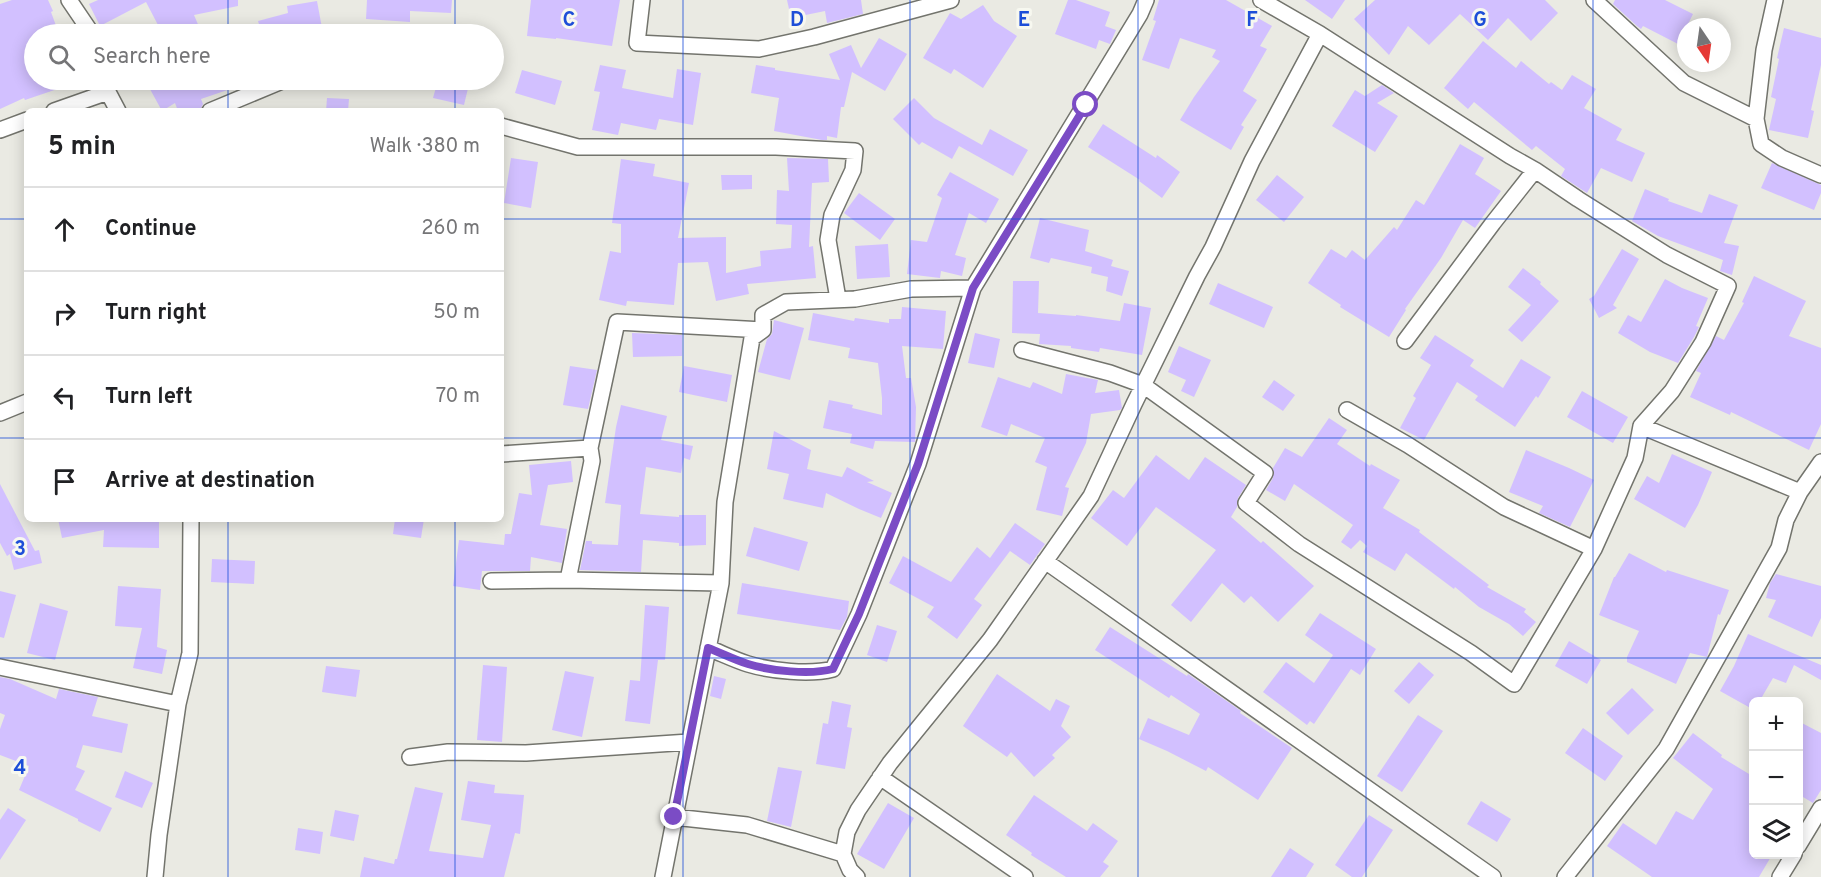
<!DOCTYPE html>
<meta charset="utf-8">
<style>
:root{--surface:#fff;--page:#f2f2f2;--text:#202124;--muted:#757577;--line:#e0e0e0}
body{margin:0;font-family:Overpass,sans-serif;background:var(--page);color:var(--text)}
.controls{position:absolute;right:18px;bottom:18px;display:grid;overflow:hidden;border-radius:9px;box-shadow:0 3px 15px #0003}
.controls button{width:54px;height:54px;display:grid;place-items:center;padding:0;border:0;border-bottom:2px solid var(--line);background:var(--surface);color:var(--text);font:30px sans-serif}
.compass{position:absolute;left:1677px;top:18px;width:54px;height:54px;border-radius:50%;background:var(--surface);box-shadow:0 3px 15px #0003;rotate:167deg}
.stop{position:absolute;width:18px;height:18px;margin:-14px;border:4px solid #7b4cc5;border-radius:50%;background:#fff}
.stop.end{background:#7b4cc5;border-color:#fff;box-shadow:0 2px 6px #0008}
.list{margin:0;padding:0;list-style:none}
h2{display:flex;justify-content:space-between;align-items:center;height:78px;margin:0;padding:0 24px;font-size:26px}
h2 small{font-size:20px;font-weight:400;color:var(--muted)}
.list li{display:grid;grid-template-columns:39px 1fr auto;gap:18px;align-items:center;box-sizing:border-box;height:84px;padding:0 24px;border-top:2px solid var(--line)}
.list b{display:block;font-size:22px;white-space:nowrap}
.list em{font-size:20px;font-style:normal;color:var(--muted)}
.icon{flex:none;width:33px;height:33px;fill:none;stroke:currentColor;stroke-width:2;stroke-linecap:round;stroke-linejoin:round}
.map{position:relative;flex:none;width:1821px;height:877px;overflow:hidden}
.search{position:absolute;background:var(--surface);box-shadow:0 3px 15px #0003;left:24px;top:24px;width:480px;height:66px;display:flex;align-items:center;gap:15px;box-sizing:border-box;padding:0 21px;border-radius:33px;color:var(--muted);font-size:22px}
.panel{position:absolute;background:var(--surface);box-shadow:0 3px 15px #0003;left:24px;top:108px;width:480px;height:414px;border-radius:9px}
.map>svg:first-child{display:block}
.building{fill:#d2c0ff}
.lines{fill:none;stroke-linecap:round;stroke-linejoin:round}
.minor-casing{stroke:#73746d;stroke-width:18}
.minor{stroke:#fff;stroke-width:15}
.route{stroke:#7b4cc5;stroke-width:8}
.grid{fill:none;stroke:#1d4ed8;stroke-width:1.5;stroke-opacity:0.55}
.grid-label{font-size:20px;text-anchor:middle;font-weight:bold;fill:#1d4ed8;stroke:#f7f8f0;stroke-width:6;stroke-linejoin:round;paint-order:stroke}
</style>
<div class="map">
<svg width="1821" height="877" viewBox="0 0 1821 877">
<rect width="100%" height="100%" fill="#eaeae3"/>
<path class="building" d="M12 0H48L53 11 51 12 59 34H34V80H78V82L25 100 24 98 0 109V4Z
M98 0H238V6L194 15 200 29 188 34H135L158 25 146 2 100 26 89 4Z
M367 0H452L451 13 410 11V22L366 19Z
M531 0H620L612 46 556 38V39L527 36Z
M787 0H861L863 14 827 23 825 11 791 18Z
M1068 0H1076L1110 12 1105 26 1116 30 1110 44 1099 40 1096 49 1055 34Z
M1159 0H1226L1272 26 1260 46 1267 49 1243 91 1257 100 1241 125 1244 127 1231 150 1180 120 1194 97 1220 61 1212 57 1216 50 1180 38 1169 69 1142 60 1156 21 1153 20Z
M1305 0H1345L1332 19Z
M1375 0H1545L1558 13 1531 41 1508 18 1488 40 1460 14 1429 45 1408 26 1389 55 1354 19Z
M1615 0H1665L1693 14 1678 44 1643 26 1641 29 1637 26 1613 4Z
M317 1 322 28 310 30 311 34H262L258 21 288 13 287 6Z
M983 5 994 21 1017 36 983 88 954 69 951 74 923 58 950 13 961 19Z
M1784 28 1821 38V65L1811 110 1814 111 1808 138 1769 130 1776 99 1771 97 1779 59 1777 58Z
M879 38 907 54 885 91 852 72 844 107H841L837 138 827 136V140H822L774 131 779 98 751 93 756 65 775 68V70L840 80 829 54 851 45 861 68Z
M1483 41 1516 68 1521 61 1549 84 1551 82 1562 90 1572 75 1596 89 1584 108 1622 129 1616 140 1645 153 1632 182 1601 168 1587 193 1561 176 1565 169 1536 146 1532 150 1474 102 1468 109 1444 88Z
M600 65 626 70 622 88 673 98 677 69 701 73 693 125 659 119 656 130 621 123 618 135 592 130 600 92 594 91Z
M522 70 562 81 555 105 515 93Z
M145 80H250L251 82 201 99 203 104 201 108 195 111H178L175 103 162 111Z
M438 80H470L464 105 433 98Z
M1382 85 1394 93 1377 103 1398 116 1375 152 1332 126 1355 90 1365 96Z
M327 98 349 99 348 111H326Z
M914 98 934 118 982 145 990 129 1028 150 1013 176 959 146 952 159 922 142 919 145 893 119Z
M1103 124 1156 158 1157 155 1180 172 1162 198 1139 181 1140 180 1088 147Z
M1460 144 1484 158 1475 174 1501 191 1475 228 1463 220 1441 258 1405 309 1406 310 1389 337 1340 307 1341 305 1308 283 1331 249 1346 258 1352 250 1365 260 1394 227 1397 230 1416 200 1424 205Z
M511 158 538 162 531 208 504 203Z
M787 158 828 159 829 182 812 183 809 247 813 246 816 278 747 284 749 294 716 301 708 262 678 263 674 305 627 301 626 306 599 300 610 251 621 253V224L612 223 621 159 655 164 653 176 689 183 678 238 726 237V273L761 266 760 251 791 248 792 225 776 224 777 190 789 191Z
M1772 163 1821 185V193L1814 210 1761 188Z
M950 172 999 199 986 223 969 213 955 255 966 258 962 276 941 271 940 278 907 274 911 240 927 242 942 198 937 195Z
M721 175H752V189L722 190Z
M1277 175 1304 197 1284 222 1256 200Z
M1645 189 1669 199 1668 201 1702 213 1709 194 1738 205 1724 243 1739 246 1732 275 1720 271 1723 260 1658 236 1632 221Z
M859 193 895 219 880 240 844 213Z
M1040 218 1089 230 1085 251 1113 260 1111 266 1129 271 1122 296 1106 291 1108 277 1091 273 1092 267 1051 258 1049 263 1030 258Z
M888 244 890 277 857 279 855 246Z
M1622 249 1639 259 1613 305 1617 308 1599 318 1589 299 1594 296Z
M1523 268 1541 282 1540 284 1559 301 1522 342 1508 330 1531 305 1508 287Z
M1754 276 1806 301 1789 336 1821 348V424L1809 450 1731 412 1730 415 1690 397 1701 373 1696 371 1716 336 1724 340 1744 303 1742 302Z
M1665 279 1682 288 1708 298 1696 326 1699 327 1694 337 1678 363 1650 352 1618 333 1628 315 1641 322Z
M1013 281H1039L1038 313 1076 316V315L1120 321 1124 303 1151 308 1142 355 1100 348 1099 352 1071 348V346L1039 344 1040 334 1012 333Z
M1218 283 1273 307 1264 328 1209 304Z
M902 307 946 311 943 349 902 346 906 378H911L916 407 915 442 875 441 873 449 850 443 852 434 823 428 829 400 853 405 852 408 882 415V398L878 363 848 358 850 348 808 340 813 313 854 321 855 318 889 323V319H901Z
M774 320 804 328 790 380 758 372 767 339 772 334Z
M632 333 682 335V356L633 357Z
M975 333 1000 339 994 368 968 363Z
M1435 335 1474 360 1470 366 1503 388 1521 359 1551 377 1538 398 1536 396 1515 427 1475 400 1478 396 1457 382 1424 440 1400 428 1416 398 1413 396 1431 365 1420 358Z
M1179 346 1211 360 1194 397 1181 391 1186 380 1168 372Z
M570 366 597 370 588 409 563 405Z
M684 366 732 375 727 402 679 392Z
M1066 374 1098 380 1095 393 1119 390 1122 408 1120 410 1091 414 1086 443 1065 487 1069 488 1062 516 1036 510 1047 467 1035 462 1045 438 1011 424 1007 436 981 427 998 377 1030 388 1033 382 1062 394Z
M1274 380 1295 395 1283 411 1262 397Z
M1582 391 1628 417 1613 443 1567 417Z
M621 405 667 416 661 440 693 446 690 460 684 458 681 473 646 467 640 514 679 517V515H706V545L679 546V543L643 540 641 572 580 570 586 541H592V544L618 545 621 505 605 503 616 427Z
M1329 418 1347 430 1337 444 1370 466 1371 464 1400 480 1383 508 1420 530 1419 532 1489 585 1487 587 1526 609 1524 612 1536 622 1523 636 1509 624 1479 607 1455 587 1454 589 1406 553 1395 571 1363 552 1367 546 1360 540 1351 549 1341 542 1353 525 1294 484 1285 501 1266 490 1273 478V468L1285 448 1302 457Z
M774 431 811 450 807 469 842 477 847 467 874 481 867 482 892 493 881 518 859 509 826 493 823 508 783 499 789 474 767 469Z
M1526 450 1569 468 1594 480 1570 527 1539 513 1543 506 1509 492Z
M1672 454 1712 472 1698 505 1685 528 1634 499 1647 476 1659 483Z
M1156 455 1189 480 1205 457 1246 485 1238 498 1237 507 1231 517 1261 543 1263 541 1314 586 1278 622 1251 596 1244 603 1222 583 1191 622 1171 605 1216 550 1156 507 1127 546 1091 518 1113 490 1124 498Z
M571 461 573 482 548 485 540 525 567 529 562 563 531 557 530 571H482L480 590 453 586 459 540 504 545 505 534H511L519 493 532 495 529 465Z
M0 484 35 551 39 550 42 563 14 570 10 554 7 556 0 543Z
M58 519H159V548L103 547 104 530 62 538Z
M395 519H424L421 538 393 534Z
M1015 523 1045 544 1030 565 1010 551 974 599 982 605 957 639 927 617 934 607 889 583 903 556 951 582 977 547 990 558Z
M754 527 808 542 799 571 746 556Z
M1629 553 1666 572 1667 570 1729 590 1720 615 1718 614 1707 657 1690 653 1676 684 1627 662V657L1639 631 1599 615 1614 577H1615Z
M212 559 255 561 254 584 211 582Z
M1776 574 1821 586V618L1812 637 1768 617 1776 600 1766 598 1770 583Z
M742 583 849 601 847 617 840 630 737 614Z
M118 586 161 589 157 647 167 650 162 674 133 668 142 628 115 626Z
M0 591 16 595 4 638 0 637Z
M40 603 68 611 55 660 27 653Z
M645 605 669 607 665 660H658L650 724 625 721 630 680 640 681Z
M1320 613 1376 649 1360 675 1351 669 1314 724 1310 721 1307 725 1263 692 1286 662 1314 683 1333 655 1305 635Z
M877 625 897 631 887 662 867 655Z
M1110 627 1187 676 1188 674 1241 711 1240 713 1292 748 1258 800 1208 767 1206 771 1167 751 1139 739 1148 718 1189 735 1200 714 1171 695 1169 698 1095 650Z
M1748 634 1821 665V680L1794 665 1786 683 1773 678 1759 702H1754V710L1720 691 1734 666Z
M1569 641 1601 660 1587 684 1555 666Z
M1419 662 1434 675 1409 704 1394 691Z
M483 665 507 667 502 742 477 740Z
M326 666 360 670 356 697 322 692Z
M565 671 594 677 582 737 552 730Z
M997 674 1050 711 1056 699 1070 706 1061 726 1071 737 1052 755 1055 758 1034 777 1011 752 1007 757 963 726Z
M714 676 726 679 721 699 710 696Z
M0 677 10 679 56 699 59 689 98 697 92 716 128 724 122 753 83 745 76 767 85 771 75 790 112 808 100 832 78 821V819L19 790 29 766 0 755V729L5 715 0 713Z
M1632 688 1654 710 1628 735 1606 713Z
M832 701 851 705 847 727 852 728 845 769 816 764 823 723 828 724Z
M1418 715 1443 731 1402 792 1377 776Z
M1798 721 1821 733V790L1813 803 1798 794Z
M1583 728 1623 756 1605 781 1565 753Z
M1693 733 1722 755 1721 757 1754 777V855H1772L1759 877H1652L1607 846 1623 823 1656 845 1676 811 1693 820 1713 789 1673 758Z
M778 767 802 771 791 827 767 821Z
M125 771 153 783 142 808 115 797Z
M468 781 495 785 494 793 524 795 520 834 515 833 504 877H360L364 857 394 864 395 859H397L415 787 443 793 429 851 483 858 491 825 461 820Z
M1034 795 1087 831 1093 823 1118 841 1103 862 1109 866 1100 877H1066L1031 855 1032 853 1006 835Z
M1481 801 1511 819 1497 842 1467 824Z
M888 803 914 818 884 869 857 854Z
M8 808 26 820 0 860V820Z
M335 810 359 815 354 841 330 836Z
M1369 815 1393 830 1362 877H1352L1335 865Z
M298 828 323 832 320 854 295 850Z
M1290 848 1314 864 1306 877H1271Z"/>
<g class="lines">
<defs>
<path id="minor" d="M69 0 92 34
M642 0 637 43 759 49 814 37 951 0
M1261 0 1320 34 1510 156 1535 170
M1594 0 1684 83 1756 119
M1775 0 1764 50 1756 119 1761 144 1782 158 1821 175
M107 80 108 92 118 111
M54 111 108 92
M210 111 282 81
M501 126 578 147H776L855 151 853 170 832 215 828 240 838 299
M0 130 27 120
M1405 341 1493 223 1535 170 1578 199 1667 255 1728 286 1703 342 1672 391 1641 426 1800 492
M1022 350 1110 373 1143 385 1265 473 1246 503 1299 544 1471 653 1514 684 1594 549 1635 458 1641 426
M1347 410 1408 445 1504 507 1594 549
M0 413 27 402
M501 454 590 448
M1045 561 1493 877
M568 580 592 461 590 448 617 322 763 330
M491 581 568 580 721 583
M708 648C721 653 735 660 748 664 771 671 810 675 833 669L859 614 918 464 973 288 1140 14 1146 0
M0 667 178 704 190 653 191 519
M410 757 448 752 526 753 689 742
M880 777 1025 877
M674 817 747 825 843 854
M1798 846 1821 808
M155 877 159 835 178 704
M663 877 721 583 725 502 752 338 763 330V315L786 302 855 299 911 289 973 288
M857 877 850 870 843 854 847 832 858 810 890 763 990 640 1091 496 1134 404 1197 276 1213 247 1252 161 1320 34
M1565 877 1666 749 1779 548 1786 520 1800 492 1821 462
M1780 877 1794 854"/>
</defs>
<use href="#minor" class="minor-casing"/>
<use href="#minor" class="minor"/>
</g>
<g class="lines">
<path class="route" d="M674 817 708 648C721 653 735 660 748 664 771 671 810 675 833 669L859 614 918 464 973 288 1086 105"/>
</g>
<path class="grid" d="M228 0V34M455 0V34M683 0V877M910 0V877M1138 0V877M1366 0V877M1593 0V877M228 80V111M455 80V111M0 219H27M501 219H1821M0 438H27M501 438H1821M228 519V877M455 519V877M0 658H1821"/>
<g class="grid-label">
<text x="569" y="26">C</text>
<text x="797" y="26">D</text>
<text x="1024" y="26">E</text>
<text x="1252" y="26">F</text>
<text x="1480" y="26">G</text>
<text x="20" y="555">3</text>
<text x="20" y="774">4</text>
</g>
</svg>
<div class="controls">
<button>+</button>
<button>−</button>
<button><svg class="icon" aria-label="layers" viewBox="0 0 24 24"><path d="M12 4l9 5-9 5-9-5zM3 14l9 5 9-5"/></svg></button>
</div>
<svg class="compass" viewBox="-18 -18 36 36"><path d="M0-13l5 13h-10z" fill="#e53935"/><path d="M0 13l5-13h-10z" fill="#757577"/></svg>
<div class="stop" style="left:1086px;top:105px"></div>
<div class="stop end" style="left:674px;top:817px"></div>
<div class="search"><svg class="icon" aria-label="search" viewBox="0 0 24 24"><circle cx="10" cy="10" r="6"/><path d="M15 15l6 6"/></svg>Search here</div>
<section class="panel">
<h2>5 min<small>Walk · 380 m</small></h2>
<ul class="list">
<li><svg class="icon" aria-label="ahead" viewBox="0 0 24 24"><path d="M12 20V5M6 11l6-6 6 6"/></svg><div><b>Continue</b></div><em>260 m</em></li>
<li><svg class="icon" aria-label="right" viewBox="0 0 24 24"><path d="M7 20v-9h11M14 6l5 5-5 5"/></svg><div><b>Turn right</b></div><em>50 m</em></li>
<li><svg class="icon" aria-label="left" viewBox="0 0 24 24"><path d="M17 20v-9H6M10 6l-5 5 5 5"/></svg><div><b>Turn left</b></div><em>70 m</em></li>
<li><svg class="icon" aria-label="arrive" viewBox="0 0 24 24"><path d="M6 21V4h12l-3 4 3 4H6"/></svg><div><b>Arrive at destination</b></div></li>
</ul>
</section>
</div>
